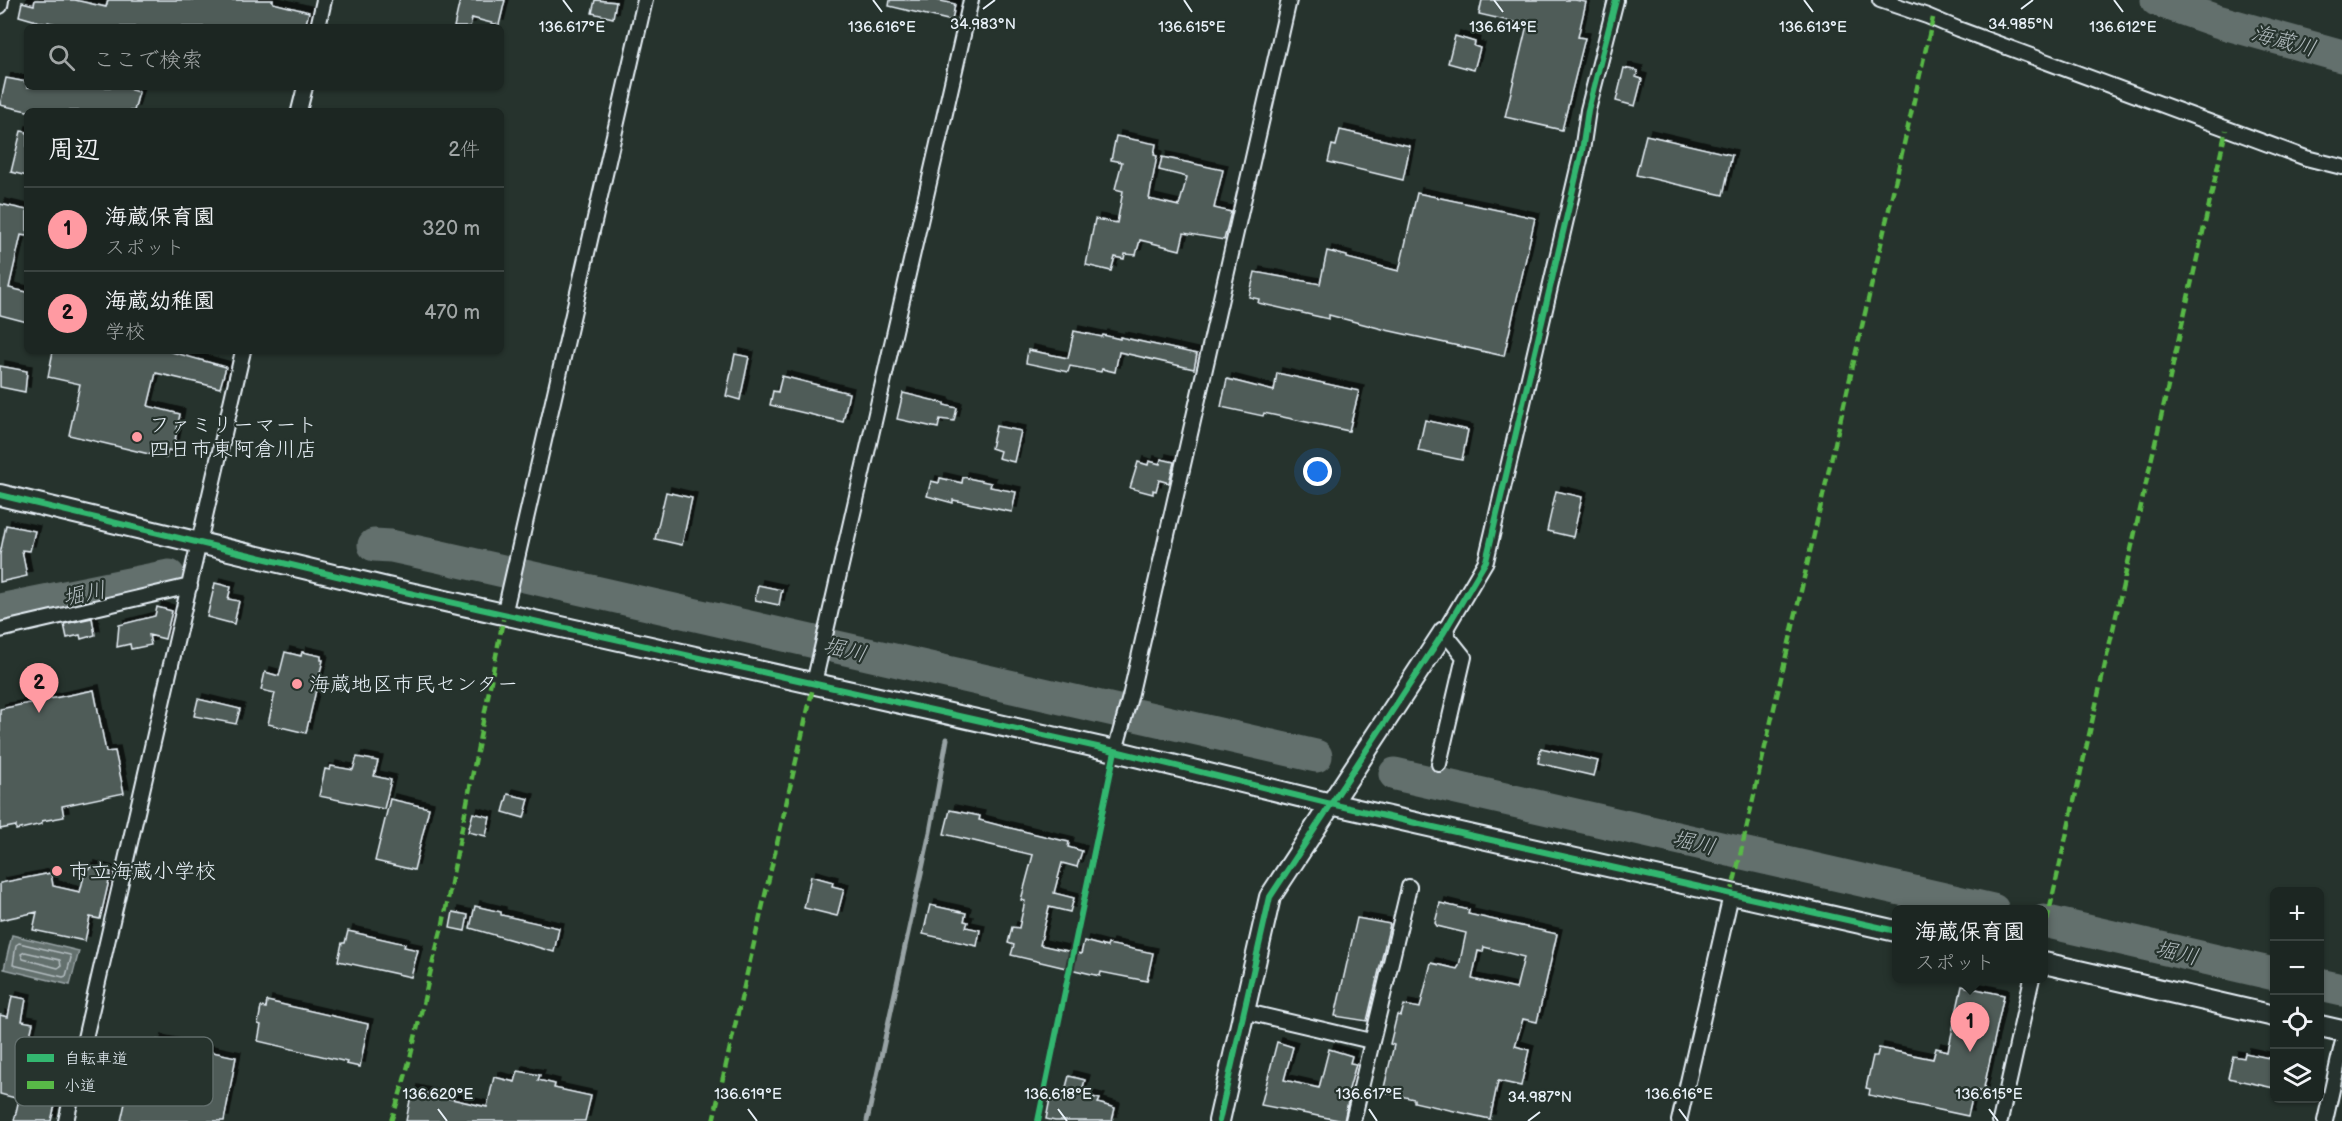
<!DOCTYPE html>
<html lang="ja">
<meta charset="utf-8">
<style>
:root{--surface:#1c2622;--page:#29322f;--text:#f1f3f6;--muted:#a0a5a5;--line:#3a4340;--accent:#ff9aa2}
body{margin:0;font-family:"Balsamiq Sans","Klee One",sans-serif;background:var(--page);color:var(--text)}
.controls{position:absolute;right:18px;bottom:18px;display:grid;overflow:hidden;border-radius:9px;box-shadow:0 2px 4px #0004}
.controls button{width:54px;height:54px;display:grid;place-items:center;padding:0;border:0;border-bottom:2px solid var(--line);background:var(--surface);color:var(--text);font:30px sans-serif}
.you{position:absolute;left:1318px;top:472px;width:21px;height:21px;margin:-15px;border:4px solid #fff;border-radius:50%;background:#1a73e8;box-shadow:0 0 0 9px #1a73e833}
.badge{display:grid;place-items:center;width:39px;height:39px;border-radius:50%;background:var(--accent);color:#111;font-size:20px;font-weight:700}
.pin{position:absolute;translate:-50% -50px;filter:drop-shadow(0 2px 3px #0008)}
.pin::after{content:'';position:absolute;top:32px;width:21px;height:18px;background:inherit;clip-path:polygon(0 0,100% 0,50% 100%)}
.popup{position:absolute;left:1892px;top:905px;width:156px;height:78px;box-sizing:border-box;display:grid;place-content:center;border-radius:9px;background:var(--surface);filter:drop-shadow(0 2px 4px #0005);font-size:20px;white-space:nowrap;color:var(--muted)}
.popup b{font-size:22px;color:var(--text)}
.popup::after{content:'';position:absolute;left:50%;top:100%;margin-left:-12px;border:12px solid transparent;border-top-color:var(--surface)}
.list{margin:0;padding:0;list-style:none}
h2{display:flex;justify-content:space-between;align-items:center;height:78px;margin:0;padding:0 24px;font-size:26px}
h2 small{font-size:20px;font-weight:400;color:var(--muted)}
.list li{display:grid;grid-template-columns:39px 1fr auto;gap:18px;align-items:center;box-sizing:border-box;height:84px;padding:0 24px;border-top:2px solid var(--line)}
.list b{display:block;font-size:22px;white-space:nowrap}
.list p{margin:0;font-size:20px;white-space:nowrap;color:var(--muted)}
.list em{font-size:20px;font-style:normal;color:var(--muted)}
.icon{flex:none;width:33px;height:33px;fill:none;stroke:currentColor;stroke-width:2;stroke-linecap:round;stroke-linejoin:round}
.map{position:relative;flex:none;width:2342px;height:1121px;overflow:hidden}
.search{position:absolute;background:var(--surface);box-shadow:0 2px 4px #0004;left:24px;top:24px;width:480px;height:66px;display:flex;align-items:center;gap:15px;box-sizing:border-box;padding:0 21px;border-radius:9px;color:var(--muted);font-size:22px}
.panel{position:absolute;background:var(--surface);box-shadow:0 2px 4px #0004;left:24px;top:108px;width:480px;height:246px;border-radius:9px}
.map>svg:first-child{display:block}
.water{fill:#636f6d;stroke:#98a3a5;stroke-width:1.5}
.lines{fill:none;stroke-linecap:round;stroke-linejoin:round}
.shore{stroke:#b3bdc0;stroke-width:1.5}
.stream{stroke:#98a3a5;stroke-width:5}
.river{stroke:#636f6d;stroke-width:33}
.building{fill:#505c59;stroke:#e8f1f8;stroke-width:1.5;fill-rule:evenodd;filter:url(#shadow)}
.street-casing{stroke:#e8f1f8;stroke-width:18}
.secondary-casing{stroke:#e8f1f8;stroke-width:24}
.street{stroke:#26332d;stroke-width:14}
.secondary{stroke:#26332d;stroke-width:20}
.quiet{stroke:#58b947;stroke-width:4.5;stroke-dasharray:9 4.5;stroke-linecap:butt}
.cycleway-casing{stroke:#26332d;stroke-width:10}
.cycleway{stroke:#33b770;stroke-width:6}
.ticks{fill:none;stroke:#e8f1f8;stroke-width:2}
.poi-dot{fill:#ff9aa2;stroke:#26332d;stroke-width:2}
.labels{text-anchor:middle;stroke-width:4.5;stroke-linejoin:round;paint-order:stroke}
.poi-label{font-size:21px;fill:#e8f1f8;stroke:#26332d;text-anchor:start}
.water-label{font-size:22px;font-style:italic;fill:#b3bdc0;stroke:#26332d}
.key{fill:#26332d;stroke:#606c6a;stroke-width:1.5}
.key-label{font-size:16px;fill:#e8f1f8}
.ticks-label{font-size:15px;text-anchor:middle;fill:#e8f1f8;stroke:#26332d;stroke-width:4.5;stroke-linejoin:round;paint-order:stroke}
</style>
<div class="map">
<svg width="2342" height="1121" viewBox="0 0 2342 1121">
<defs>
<filter id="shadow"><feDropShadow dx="5" dy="-5" stdDeviation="0" flood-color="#0009"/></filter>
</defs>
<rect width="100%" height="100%" fill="#26332d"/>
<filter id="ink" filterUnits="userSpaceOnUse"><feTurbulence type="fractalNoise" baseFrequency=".0167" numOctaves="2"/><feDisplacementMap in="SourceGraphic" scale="12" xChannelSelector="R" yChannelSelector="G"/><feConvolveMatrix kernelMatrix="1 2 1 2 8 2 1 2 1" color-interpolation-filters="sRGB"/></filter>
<g filter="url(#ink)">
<path class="water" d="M12 935 79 951 70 985 4 969Z"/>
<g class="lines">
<path class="shore" d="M19 943 70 955 71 958 66 976 63 977 13 965 16 945Z
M25 952 60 960 61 966 58 968 23 959 21 954Z"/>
<path class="stream" d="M867 1121 930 832 947 739"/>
<path class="river" d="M2157 0 2217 21 2342 56
M374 545 391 546 437 556 1316 756
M0 610 169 576
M1395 774 1993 910
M2044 921 2274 974
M2320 985 2342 990"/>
</g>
<path class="building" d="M35 0H75L106 7 108 0H273V3L309 12 305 27H70L48 22 47 24 19 16 22 2 34 5Z
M460 0H505L499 25 472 18 470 27H454Z
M595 0 616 2 613 18 592 13Z
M890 0H936L955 4 952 21 889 6Z
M1482 0H1575L1586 2 1578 37 1585 38 1562 130 1505 117 1527 25 1479 14Z
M1455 36 1475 42 1474 46 1480 48 1474 70 1448 63Z
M1624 68 1638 71 1636 77 1642 79 1635 106 1616 101Z
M6 78 27 82V87H132L131 90 139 92 134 111H27L0 105Z
M1340 130 1410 146 1403 180 1328 162 1332 145 1336 146Z
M21 131 27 132V176L11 172Z
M1646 135 1732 155 1723 195 1636 175Z
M1116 136 1156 144 1154 155 1157 156 1149 199 1179 206 1187 177 1159 170 1162 157 1223 170 1214 208 1231 212 1224 240 1184 233 1180 250 1140 240 1136 255 1125 254 1124 259 1115 257 1111 271 1086 265 1095 219 1117 223 1123 191 1115 189 1122 162 1111 160Z
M1417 193 1535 218 1504 356 1386 330 1329 315V319L1258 303 1259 299 1249 297 1255 272 1320 284 1327 251 1347 256V258L1399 271Z
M0 204 27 210V236L21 235 9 288 27 292V322L0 315Z
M1074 331 1102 337 1103 335 1120 339V337L1197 354 1194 369 1119 352 1115 372 1102 369 1101 372 1070 366 1068 372 1026 363 1028 350 1068 358Z
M53 351H168L226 367 220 388 156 373 148 406 180 414 173 451 168 450 166 458 69 435 80 384 48 377Z
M735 354 749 357 740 400 726 396Z
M0 366 27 371 25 392 0 387Z
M1277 373 1359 391 1349 431 1278 416 1264 413 1263 416 1221 407 1227 379 1274 391Z
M782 376 849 393 843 422 770 405 773 391 778 392Z
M903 393 944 403V405L957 408 954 421 940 419 938 428 897 419Z
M1425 420 1468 430 1462 460 1418 451Z
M996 426 1021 431 1014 462 998 458 1000 451 991 448Z
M1161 459 1174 462 1169 483 1159 480 1156 491 1153 490V494L1130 488 1138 462 1148 465 1149 461 1160 464Z
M963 477 991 483 990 487 1016 492 1012 512 953 500V503L927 496 931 481 939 483 940 478 962 483Z
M1556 491 1582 497 1573 537 1547 531Z
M666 492 692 498 682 545 655 539Z
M6 525 35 531 30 551 22 550 27 576 0 582V554Z
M215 583 231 587 228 599 239 601 234 624 207 617Z
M758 585 782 590 779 605 755 600Z
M157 607 172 611 165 639 149 635 151 645 131 649 130 644 117 647 119 625 155 616Z
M92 618 95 635 81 639 80 635 67 638 64 624Z
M285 652 301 656 302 652 321 656V660H323L306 733 268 724 275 693 261 690 265 672 279 676Z
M94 690 106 752 115 751 124 793 62 806 64 817 42 821V824L16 830V826L0 829V709Z
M198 699 240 709 236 724 194 716Z
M1541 748 1598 761 1594 776 1538 763Z
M357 757 378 761 374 776 391 780 384 809 319 796 325 769 330 770 331 766 353 770Z
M508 794 529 799 524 818 503 812Z
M390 799 429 808 414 870 375 861Z
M950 810 980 816 979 820 1006 827 1069 842 1068 847 1082 851 1077 867 1062 863 1054 893 1074 898 1070 912 1049 907 1040 945 1081 954 1084 941 1107 947 1108 944 1153 953 1147 981 1101 972 1100 976 1011 955 1014 945 1008 943 1012 927 1019 928 1025 901 1021 900 1033 855 944 834Z
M473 813 490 817 486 836 468 832Z
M90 866 111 872 100 919 90 917 85 941 33 930 37 912 0 920V883L51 873 53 886 80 892 86 868 90 869Z
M811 876 833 882 832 886 844 889 837 916 804 908Z
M1440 903 1469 910 1468 914 1557 934 1537 1022 1523 1019 1515 1046 1529 1050 1521 1086 1498 1081 1490 1119 1414 1102V1099L1383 1092 1394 1045 1390 1044 1397 1015 1401 1016 1404 1005 1420 1008 1431 963 1457 969 1459 966 1466 933 1437 926 1435 923ZM1484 947 1524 957 1516 989 1472 979 1478 951 1483 952Z
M930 905 966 913 964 921 968 922 966 927 980 930 977 946 923 934Z
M475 906 501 912V915L559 928 554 952 470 928Z
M453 912 468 915 465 931 450 928Z
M1357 918 1390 924 1367 1021 1335 1016Z
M348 931 405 944 404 947 418 950 411 977 338 961 342 943H345Z
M1962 986 2004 995 1983 1092 1974 1090 1968 1116 1869 1095 1870 1089 1866 1088 1873 1056H1877L1879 1048 1933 1059 1936 1048 1948 1051Z
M12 996 26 999 22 1021 33 1023 21 1074 50 1081 63 1073 51 1121H14L19 1099 0 1094V1015L8 1017Z
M267 1001 368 1024 360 1067 346 1064 347 1062 258 1041 261 1025 258 1024 261 1007 266 1008Z
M157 1040 236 1057 224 1121H121L130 1081 147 1085Z
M1277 1042 1293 1047 1284 1080 1319 1088 1329 1049 1352 1056 1350 1063 1356 1064 1347 1096 1349 1097 1344 1121 1261 1105Z
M2245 1053 2274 1059V1088L2228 1078 2233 1056 2244 1058Z
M518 1071 540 1075 538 1080 555 1084 554 1088 591 1096 585 1121H406L412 1090 487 1107 494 1077 515 1082Z
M1069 1076 1085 1080 1081 1094 1100 1099 1098 1103 1115 1108 1112 1121H1055L1046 1119 1050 1099 1062 1102Z"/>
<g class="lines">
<defs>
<path id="street" d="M1880 0 1927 16 1958 29 2306 158 2342 167
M0 6 1 0
M318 27 324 0
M299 111 305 87
M504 615 645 0
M0 630 190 586
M814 683 971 0
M1115 751 1130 697 1289 0
M1439 764 1464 657 1444 632 1486 561 1582 151 1588 110 1616 0
M1243 1011 1371 1041
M66 1121 243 351
M1353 1121 1409 887
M1679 1121 1731 895
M2000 1121 2032 978
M2325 1121 2342 1045"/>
<path id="secondary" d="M0 495 387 588 1115 751 1331 804 1896 931
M2044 963 2274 1016
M2320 1026 2342 1031
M1219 1121 1270 897 1444 632"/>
</defs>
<use href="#street" class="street-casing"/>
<use href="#secondary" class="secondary-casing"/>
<use href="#street" class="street"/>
<use href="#secondary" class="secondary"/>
<path class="quiet" d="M1731 895 1933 18
M2044 934 2226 130
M391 1121C414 1057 424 990 443 924L504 615
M713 1121 814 683"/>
<defs>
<path id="cycleway" d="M0 495 387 588 1115 751 1331 804 1896 931
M1038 1121 1115 751
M1219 1121 1270 897 1444 632 1486 561 1582 151 1588 110 1616 0"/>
</defs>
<use href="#cycleway" class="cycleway-casing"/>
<use href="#cycleway" class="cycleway"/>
</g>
</g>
<path class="ticks" d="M563 0 572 12M873 0 882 12M1184 0 1192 12M1494 0 1503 12M1804 0 1813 12M2114 0 2123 12M983 9 995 0M2021 9 2033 0M438 1109 447 1121M748 1109 757 1121M1058 1109 1067 1121M1369 1109 1377 1121M1679 1109 1688 1121M1989 1109 1998 1121M1528 1121 1540 1112"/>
<g class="poi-dot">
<circle cx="137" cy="437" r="6"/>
<circle cx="297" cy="684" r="6"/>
<circle cx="57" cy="871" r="6"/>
</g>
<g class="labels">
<g class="poi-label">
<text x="149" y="432">ファミリーマート<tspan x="149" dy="24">四日市東阿倉川店</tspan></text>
<text x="309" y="691">海蔵地区市民センター</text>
<text x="69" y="878">市立海蔵小学校</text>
</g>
<g class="water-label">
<text transform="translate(2284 40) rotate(15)" y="8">海蔵川</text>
<text transform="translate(84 593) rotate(-12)" y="8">堀川</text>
<text transform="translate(845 649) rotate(13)" y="8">堀川</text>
<text transform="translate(1694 842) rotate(13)" y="8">堀川</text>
<text transform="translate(2177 952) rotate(13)" y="8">堀川</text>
</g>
</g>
<rect x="15" y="1037" width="198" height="69" rx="9" class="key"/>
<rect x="27" y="1054" width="27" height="8" fill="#33b770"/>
<rect x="27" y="1081" width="27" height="8" fill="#58b947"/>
<g class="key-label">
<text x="64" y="1064">自転車道</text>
<text x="64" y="1091">小道</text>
</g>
<g class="ticks-label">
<text x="983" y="29">34.983°N</text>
<text x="2021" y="29">34.985°N</text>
<text x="572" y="32">136.617°E</text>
<text x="882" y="32">136.616°E</text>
<text x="1192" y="32">136.615°E</text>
<text x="1503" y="32">136.614°E</text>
<text x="1813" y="32">136.613°E</text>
<text x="2123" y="32">136.612°E</text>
<text x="438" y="1099">136.620°E</text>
<text x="748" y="1099">136.619°E</text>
<text x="1058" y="1099">136.618°E</text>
<text x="1369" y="1099">136.617°E</text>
<text x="1679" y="1099">136.616°E</text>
<text x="1989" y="1099">136.615°E</text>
<text x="1540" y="1102">34.987°N</text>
</g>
</svg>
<div class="controls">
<button>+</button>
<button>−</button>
<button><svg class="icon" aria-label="locate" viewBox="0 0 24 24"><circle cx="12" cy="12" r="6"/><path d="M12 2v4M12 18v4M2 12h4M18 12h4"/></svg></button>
<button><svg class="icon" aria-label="layers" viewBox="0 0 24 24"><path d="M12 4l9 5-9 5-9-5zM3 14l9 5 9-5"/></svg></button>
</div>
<div class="you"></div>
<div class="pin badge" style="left:1970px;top:1052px">1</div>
<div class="popup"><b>海蔵保育園</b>スポット</div>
<div class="pin badge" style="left:39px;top:713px">2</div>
<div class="search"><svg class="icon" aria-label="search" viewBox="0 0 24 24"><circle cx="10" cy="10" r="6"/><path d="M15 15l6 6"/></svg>ここで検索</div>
<section class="panel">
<h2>周辺<small>2件</small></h2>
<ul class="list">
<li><span class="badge">1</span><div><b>海蔵保育園</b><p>スポット</p></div><em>320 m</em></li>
<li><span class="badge">2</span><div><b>海蔵幼稚園</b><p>学校</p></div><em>470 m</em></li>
</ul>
</section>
</div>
